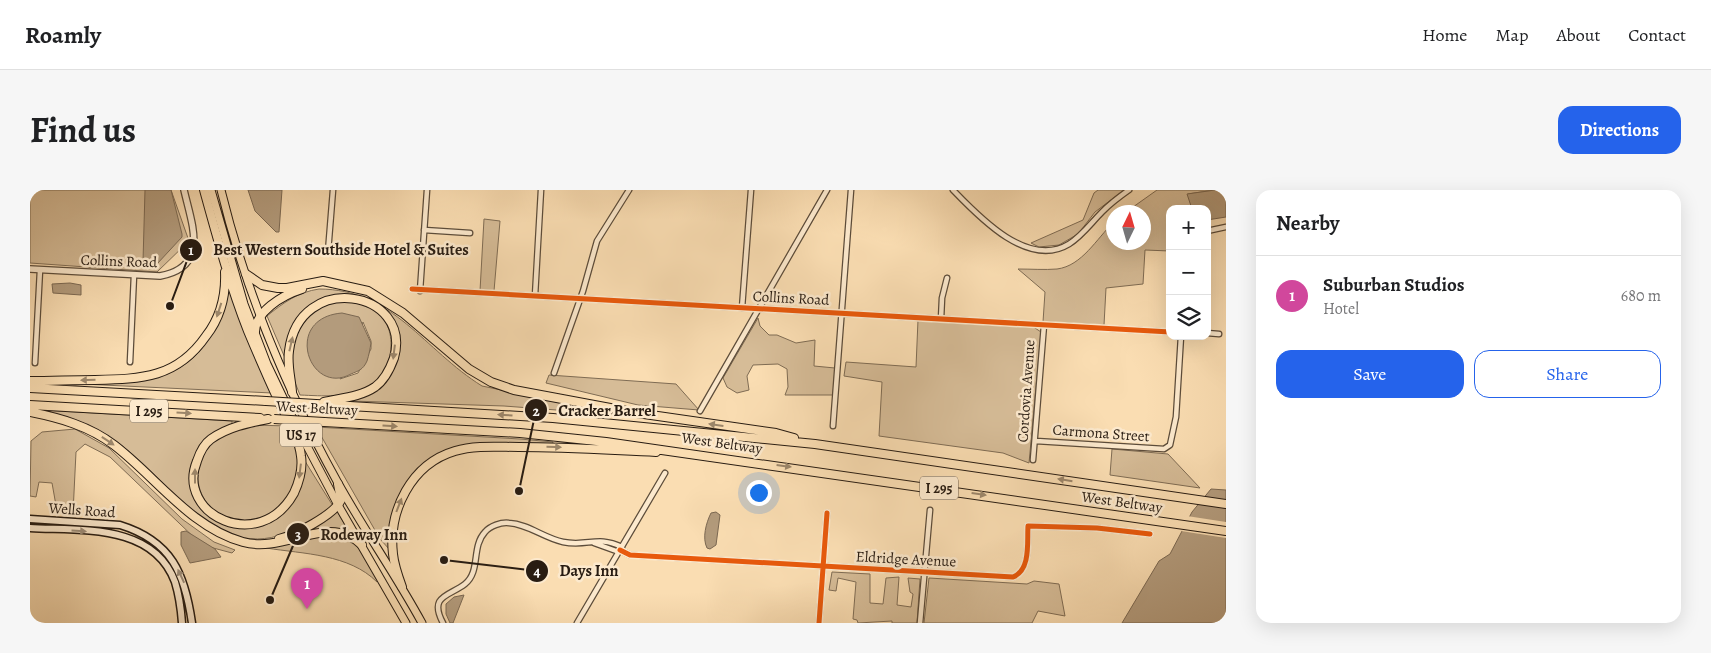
<!DOCTYPE html>
<meta charset="utf-8">
<style>
:root{--surface:#fff;--page:#f6f6f6;--text:#202124;--muted:#757577;--line:#e0e0e0;--accent:#2563eb}
body{margin:0;font-family:Alegreya,serif;background:var(--page);color:var(--text)}
.controls{position:absolute;right:15px;top:15px;display:grid;overflow:hidden;border-radius:10px;box-shadow:0 5px 20px #0002}
.controls button{width:45px;height:45px;display:grid;place-items:center;padding:0;border:0;border-bottom:1px solid var(--line);background:var(--surface);color:var(--text);font:25px sans-serif}
.compass{position:absolute;left:1076px;top:15px;width:45px;height:45px;border-radius:50%;background:var(--surface);box-shadow:0 5px 20px #0002;rotate:5deg}
.you{position:absolute;left:728px;top:302px;width:18px;height:18px;margin:-12px;border:4px solid #fff;border-radius:50%;background:#1a73e8;box-shadow:0 0 0 8px #1a73e833}
.badge{display:grid;place-items:center;width:32px;height:32px;border-radius:50%;background:var(--accent);color:#fff;font-size:16px;font-weight:700}
.pin{position:absolute;translate:-50% -41px;filter:drop-shadow(0 1px 2px #0008)}
.pin::after{content:'';position:absolute;top:26px;width:18px;height:15px;background:inherit;clip-path:polygon(0 0,100% 0,50% 100%)}
.list{margin:0;padding:0;list-style:none}
h2{display:flex;justify-content:space-between;align-items:center;height:65px;margin:0;padding:0 20px;font-size:21px}
h2 small{font-size:16px;font-weight:400;color:var(--muted)}
.list li{display:grid;grid-template-columns:32px 1fr auto;gap:15px;align-items:center;box-sizing:border-box;height:80px;padding:0 20px;border-top:1px solid var(--line)}
.list b{display:block;font-size:19px;white-space:nowrap}
.list p{margin:0;font-size:16px;white-space:nowrap;color:var(--muted)}
.list em{font-size:16px;font-style:normal;color:var(--muted)}
.actions{display:flex;gap:10px;padding:15px 20px}
.actions a{flex:1;padding:11px 0;border:1px solid var(--accent);border-radius:15px;text-align:center;font-size:18px;color:var(--accent)}
.actions .main{background:var(--accent);color:#fff}
.icon{flex:none;width:28px;height:28px;fill:none;stroke:currentColor;stroke-width:2;stroke-linecap:round;stroke-linejoin:round}
.map{position:relative;flex:none;width:1196px;height:433px;overflow:hidden;border-radius:15px}
header{display:flex;align-items:center;gap:30px;box-sizing:border-box;height:70px;padding:0 25px;background:var(--surface);border-bottom:1px solid var(--line)}
header strong{font-size:24px}
nav{display:flex;gap:28px;margin-inline-start:auto;font-size:18px}
.intro{display:flex;align-items:center;justify-content:space-between;box-sizing:border-box;height:120px;padding:0 30px}
h1{margin:0;font-size:35px}
.button{padding:12px 22px;border-radius:15px;background:var(--accent);color:#fff;font-size:18px;font-weight:700}
main{display:flex;gap:30px;padding:0 30px}
aside{flex:1;background:var(--surface);border-radius:15px;box-shadow:0 5px 20px #0002}
.map>svg:first-child{display:block}
.green{fill:#d6bc97;stroke:#7f6c54;fill-rule:evenodd}
.water{fill:#b39b7c;stroke:#7b6852}
.pier{fill:#faddb2}
.lines{fill:none;stroke-linecap:round;stroke-linejoin:round}
.minor-casing{stroke:#5c4c3a;stroke-width:7}
.tertiary-casing{stroke:#5c4c3a;stroke-width:8}
.secondary-casing{stroke:#281c12;stroke-width:9}
.trunk-casing{stroke:#281c12;stroke-width:9}
.motorway-casing{stroke:#281c12;stroke-width:10}
.minor{stroke:#fce9cd;stroke-width:4.5}
.tertiary{stroke:#fce9cd;stroke-width:5.5}
.secondary{stroke:#fce9cd;stroke-width:6}
.trunk{stroke:#faddb2;stroke-width:7}
.motorway{stroke:#faddb2;stroke-width:8}
.motorway-bridge-casing{stroke:#281c12;stroke-width:10;stroke-linecap:butt}
.motorway-bridge{stroke:#faddb2;stroke-width:8}
.cycleway-casing{stroke:#fce9cd;stroke-width:8}
.cycleway{stroke:#e8590c;stroke-width:5}
.oneway{fill:#9c866a}
.oneway2{fill:#9d8d79}
.labels{text-anchor:middle;stroke-width:5;stroke-linejoin:round;paint-order:stroke}
.shield{fill:#fce9cd;stroke:#685a4a;stroke-width:1}
.shield-label{font-size:14px;font-weight:bold;fill:#281c12}
.street-label{font-size:15px;fill:#281c12;stroke:#fce9cd}
.leader{fill:none;stroke:#281c12;stroke-width:2}
.callout-dot{fill:#281c12;stroke:#fce9cd;stroke-width:2}
.mark-label{font-size:15px;text-anchor:middle;font-weight:bold;fill:#fff}
.callout-label{font-size:16px;text-anchor:middle;font-weight:bold;fill:#281c12;stroke:#fce9cd;stroke-width:5;stroke-linejoin:round;paint-order:stroke}
</style>
<header>
<strong>Roamly</strong>
<nav><a>Home</a><a>Map</a><a>About</a><a>Contact</a></nav>
</header>
<div class="intro"><h1>Find us</h1><a class="button">Directions</a></div>
<main>
<div class="map">
<svg width="1196" height="433" viewBox="0 0 1196 433">
<rect width="100%" height="100%" fill="#faddb2"/>
<filter id="stains"><feTurbulence type="fractalNoise" baseFrequency=".004" numOctaves="4"/><feColorMatrix values="0 0 0 0 .2 0 0 0 0 .09 0 0 0 0 .02 0 0 0 .5 -.17"/></filter>
<radialGradient id="worn" r=".72"><stop offset=".6" stop-color="#630" stop-opacity="0"/><stop offset="1" stop-color="#630" stop-opacity=".3"/></radialGradient>
<path class="green" d="M0 0H141L159 51 127 82 0 73Z
M1068 0H1094L1065 22 1048 44 1029 55 1009 57 1001 53 1053 30 1064 3Z
M1127 0H1185L1158 4 1162 19H1140V61L1115 60 1113 94 1076 98 1074 135 1013 132 1015 102 988 79C1001 79 1015 80 1027 79 1052 76 1067 48 1083 33L1084 52H1114V22H1096Z
M454 29 470 31 464 101H450Z
M197 88 242 203 52 194V192C98 191 154 195 179 147 188 130 192 107 197 88Z
M289 99C363 99 394 160 452 196L592 225 474 216 322 211V208L337 203 365 171 361 134 336 109 318 105 300 107 276 121 255 168 237 126C253 113 268 102 289 99Z
M306 109C315 110 325 110 333 113 370 125 369 179 338 197 317 208 293 206 270 205L264 190 260 169 265 144 284 120ZM333 132 341 151V159L328 183 310 189Z
M728 128 730 136 739 145H747L766 153 785 150 784 176 805 178 803 205H755L758 197 757 179 748 174 723 175 717 186 719 200 707 203 697 197 693 188Z
M888 130 1002 136 1011 142 999 273 973 263 849 246 852 192 814 186 816 172 886 177Z
M519 185 646 194 669 220 608 215 516 193Z
M12 220 202 231V234L180 246 163 277 175 320 217 337 257 316 273 268 303 316C294 326 276 334 264 340 180 379 138 280 77 246 58 235 33 230 12 223Z
M224 235 258 236C269 259 273 280 260 304 232 354 154 330 170 270 173 260 181 249 191 245 201 240 214 238 224 235Z
M286 237 490 249 523 252 522 256 420 260 376 297 360 360 350 349Z
M45 239 79 258 152 329 184 352 205 360 202 363 172 355 80 267 55 254 46 262 43 323 27 321 22 293 9 292 6 307 0 306 1 251 12 242Z
M1082 259 1138 264 1170 298 1080 285Z
M307 321 348 391 347 392C319 364 274 364 236 358L237 354 265 345Z
M802 382 840 384V413L853 414 856 388 869 387 867 415 881 417 883 404 880 402 878 388 890 389 887 433H862V431L828 433 827 430 823 429 826 392 808 388 806 401 799 400Z
M899 388 997 394 1004 391 1029 394 1035 426 1008 421 1002 433H894Z"/>
<path class="water" d="M115 0H141L152 44V47L127 74 113 72Z
M218 0H252L249 42H246L225 21Z
M1185 0H1196V27L1177 30V19H1162L1157 4Z
M40 93 51 95V105L23 103 22 94Z
M312 123 329 127 341 153C340 159 339 165 337 171 333 180 328 181 321 184 279 207 252 128 312 123Z
M1181 299 1196 300V433H1092L1129 371 1140 364 1162 322Z
M686 322 690 325 686 355 680 359 677 358C672 348 676 333 681 323Z
M156 341 185 359 191 367 160 373 151 355V342Z
M434 405 423 433H420L416 424V414L424 407Z"/>
<path class="pier" d="M1157 326 1196 332V348L1151 341Z"/>
<g class="lines">
<defs>
<path id="minor" d="M923 0C949 27 998 79 1039 54 1052 46 1061 33 1072 22 1080 14 1089 7 1099 0
M394 40 440 43
M1177 41 1196 37
M298 62 303 0
M382 99 1140 142
M390 101 397 0
M505 106 511 0
M712 118 721 0
M911 129 912 108 917 88
M1177 143 1189 144
M100 172 104 85
M5 173 10 80
M524 183 553 101 567 51 599 0
M670 221 797 0
M803 236 821 0
M1006 251 1134 259 1140 255 1146 227 1151 146
M1003 270 1014 135
M564 353 589 362
M590 360 600 365 983 387C1001 380 997 352 998 336L1067 338 1120 344
M413 433C398 405 420 406 435 394 451 381 441 357 455 342 460 336 471 332 479 333 498 334 514 348 533 352 558 357 567 345 592 357
M547 433 635 283
M789 433 797 323
M890 433 900 320"/>
<path id="tertiary" d="M0 79 130 86C180 77 162 35 154 0"/>
<path id="secondary" d="M0 329 90 335C142 351 155 384 162 433
M0 338C50 341 123 333 145 392 149 405 151 419 152 433"/>
<path id="trunk" d="M181 0 214 114 237 174 268 239 308 315 376 433
M191 0C216 102 257 201 308 293 334 340 366 385 392 433"/>
<path id="motorway" d="M174 0C187 47 200 95 218 141 228 165 239 190 250 214 258 230 269 248 271 266 273 279 269 292 264 303 230 365 145 325 167 271 170 262 174 254 181 249 198 237 218 233 238 229
M216 84 232 95 248 98H257L293 91 338 101 373 123 439 179 461 192 484 200 607 223 746 243 764 248
M225 145C223 122 253 105 272 99
M0 191C22 191 43 190 65 190 112 189 147 188 176 146 190 128 196 105 195 82
M0 198 236 211
M262 202C261 188 257 175 259 161 269 80 383 100 364 168 360 179 355 190 345 197 330 207 312 208 294 212
M286 214 523 228 785 254 1196 314
M0 215 230 228
M0 222C30 228 59 236 84 255 126 287 161 338 213 352 256 364 297 322 332 355
M294 232 490 243 576 252 1196 341
M249 349C265 345 304 325 311 310L308 294
M372 397C368 386 364 375 363 364 358 321 381 274 425 261 445 255 468 257 489 257 535 257 580 260 626 262"/>
</defs>
<use href="#minor" class="minor-casing"/>
<use href="#tertiary" class="tertiary-casing"/>
<use href="#secondary" class="secondary-casing"/>
<use href="#trunk" class="trunk-casing"/>
<use href="#motorway" class="motorway-casing"/>
<use href="#minor" class="minor"/>
<use href="#tertiary" class="tertiary"/>
<use href="#secondary" class="secondary"/>
<use href="#trunk" class="trunk"/>
<use href="#motorway" class="motorway"/>
<defs>
<path id="motorway-bridge" d="M236 211 286 214
M244 229 294 232"/>
</defs>
<use href="#motorway-bridge" class="motorway-bridge-casing"/>
<use href="#motorway-bridge" class="motorway-bridge"/>
<defs>
<path id="cycleway" d="M382 99 1140 142
M590 360 600 365 983 387C1001 380 997 352 998 336L1067 338 1120 344
M789 433 797 323"/>
</defs>
<use href="#cycleway" class="cycleway-casing"/>
<use href="#cycleway" class="cycleway"/>
</g>
<defs><path id="oneway-solid" d="M-6-.8H1V-3.2L6.5 0L1 3.2V.8H-6Z" transform="scale(1.25)"/></defs>
<g class="oneway">
<use href="#oneway-solid" transform="translate(189 120) rotate(108)"/>
<use href="#oneway-solid" transform="translate(261 154) rotate(-77)"/>
<use href="#oneway-solid" transform="translate(364 162) rotate(97)"/>
<use href="#oneway-solid" transform="translate(58 190) rotate(179)"/>
<use href="#oneway-solid" transform="translate(154 223) rotate(4)"/>
<use href="#oneway-solid" transform="translate(475 225) rotate(-176)"/>
<use href="#oneway-solid" transform="translate(686 235) rotate(-172)"/>
<use href="#oneway-solid" transform="translate(360 236) rotate(4)"/>
<use href="#oneway-solid" transform="translate(78 251) rotate(34)"/>
<use href="#oneway-solid" transform="translate(524 257) rotate(1)"/>
<use href="#oneway-solid" transform="translate(754 276) rotate(7)"/>
<use href="#oneway-solid" transform="translate(270 281) rotate(97)"/>
<use href="#oneway-solid" transform="translate(165 286) rotate(-90)"/>
<use href="#oneway-solid" transform="translate(1035 290) rotate(-171)"/>
<use href="#oneway-solid" transform="translate(949 304) rotate(8)"/>
<use href="#oneway-solid" transform="translate(369 315) rotate(-69)"/>
</g>
<g class="oneway2">
<use href="#oneway-solid" transform="translate(49 341) rotate(3)"/>
<use href="#oneway-solid" transform="translate(151 386) rotate(-115)"/>
</g>
<g class="labels">
<g class="shield">
<rect x="100" y="209.5" width="38" height="23" rx="4"/>
<rect x="250" y="233.5" width="42" height="23" rx="4"/>
<rect x="890" y="286.5" width="38" height="23" rx="4"/>
</g>
<g class="shield-label">
<text x="119" y="226">I 295</text>
<text x="271" y="250">US 17</text>
<text x="909" y="303">I 295</text>
</g>
<g class="street-label">
<text transform="translate(89 71) rotate(2)" y="5">Collins Road</text>
<text transform="translate(761 108) rotate(3)" y="5">Collins Road</text>
<text transform="translate(996 201) rotate(-86)" y="5">Cordovia Avenue</text>
<text transform="translate(287 218) rotate(3)" y="5">West Beltway</text>
<text transform="translate(1071 243) rotate(4)" y="5">Carmona Street</text>
<text transform="translate(692 253) rotate(8)" y="5">West Beltway</text>
<text transform="translate(1092 312) rotate(8)" y="5">West Beltway</text>
<text transform="translate(52 320) rotate(4)" y="5">Wells Road</text>
<text transform="translate(876 369) rotate(3)" y="5">Eldridge Avenue</text>
</g>
</g>
<path class="leader" d="M140 116L161 60M489 301L506 220M240 410L268 344M414 370L507 381"/>
<g class="callout-dot">
<circle cx="140" cy="116" r="5"/>
<circle cx="489" cy="301" r="5"/>
<circle cx="240" cy="410" r="5"/>
<circle cx="414" cy="370" r="5"/>
<circle cx="161" cy="60" r="12"/>
<circle cx="506" cy="220" r="12"/>
<circle cx="268" cy="344" r="12"/>
<circle cx="507" cy="381" r="12"/>
</g>
<g class="mark-label">
<text x="161" y="65">1</text>
<text x="506" y="226">2</text>
<text x="268" y="350">3</text>
<text x="507" y="386">4</text>
</g>
<g class="callout-label">
<text x="311" y="65">Best Western Southside Hotel &amp; Suites</text>
<text x="577" y="226">Cracker Barrel</text>
<text x="334" y="350">Rodeway Inn</text>
<text x="559" y="386">Days Inn</text>
</g>
<rect width="100%" height="100%" filter="url(#stains)"/>
<rect width="100%" height="100%" fill="url(#worn)"/>
</svg>
<div class="controls">
<button>+</button>
<button>−</button>
<button><svg class="icon" aria-label="layers" viewBox="0 0 24 24"><path d="M12 4l9 5-9 5-9-5zM3 14l9 5 9-5"/></svg></button>
</div>
<svg class="compass" viewBox="-18 -18 36 36"><path d="M0-13l5 13h-10z" fill="#e53935"/><path d="M0 13l5-13h-10z" fill="#757577"/></svg>
<div class="you"></div>
<div class="pin badge" style="left:277px;top:419px;background:#d1479c">1</div>
</div>
<aside>
<h2>Nearby<small></small></h2>
<ul class="list">
<li><span class="badge" style="background:#d1479c">1</span><div><b>Suburban Studios</b><p>Hotel</p></div><em>680 m</em></li>
</ul>
<div class="actions"><a class="main">Save</a><a>Share</a></div>
</aside>
</main>
